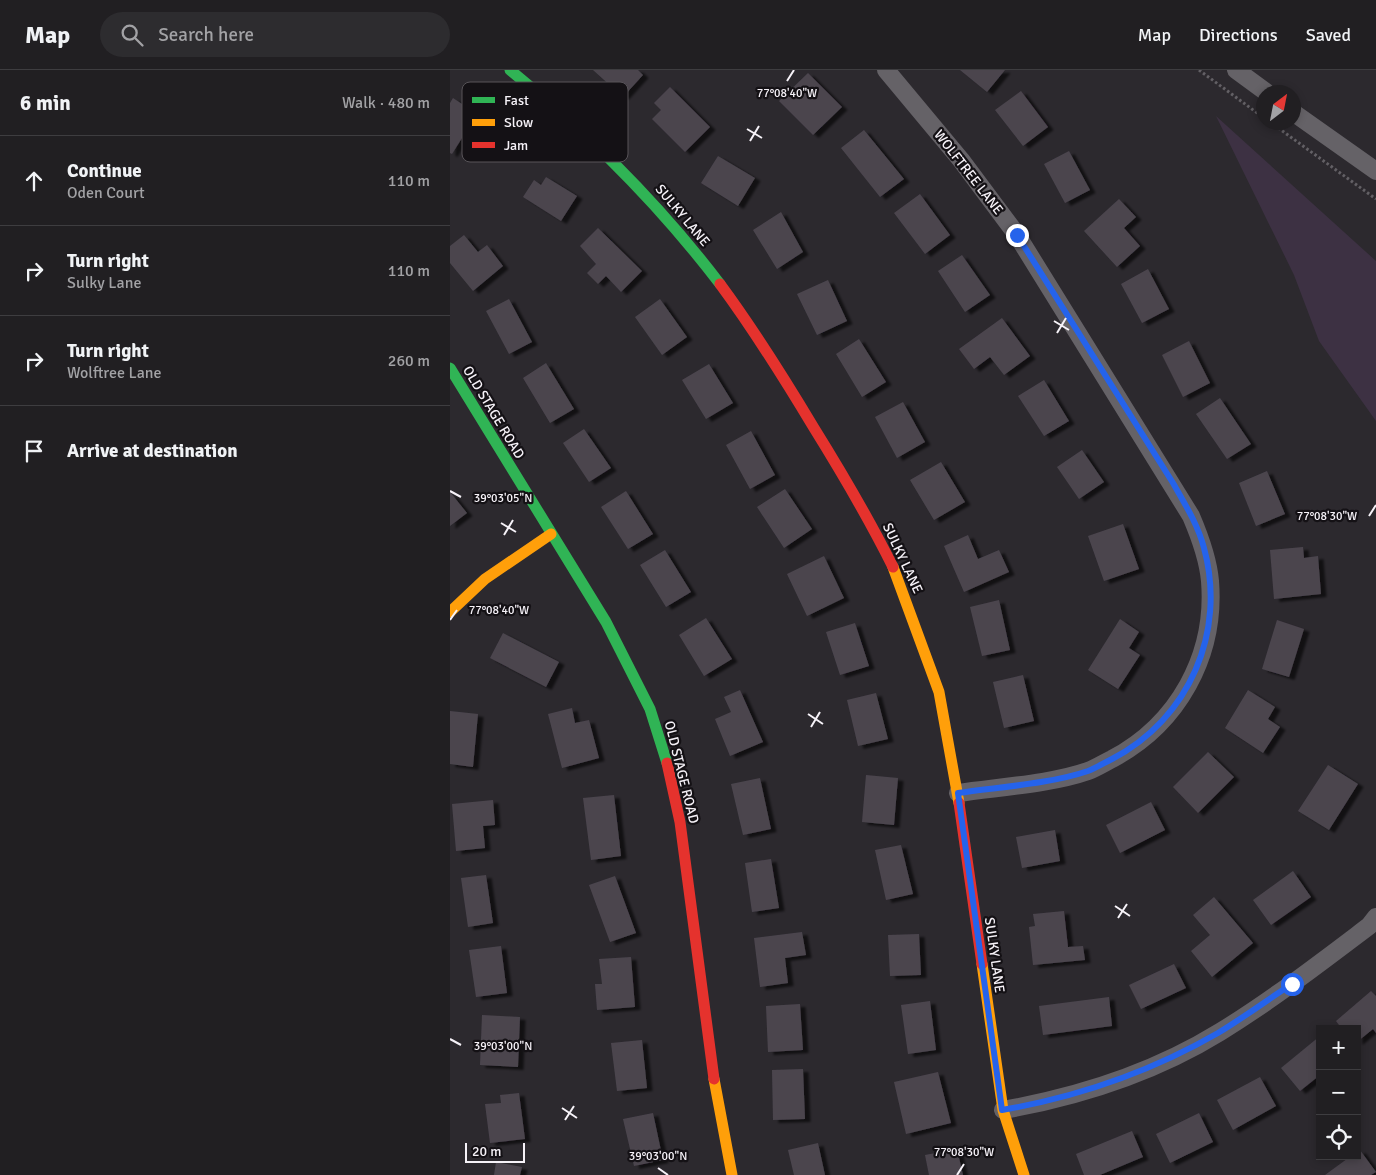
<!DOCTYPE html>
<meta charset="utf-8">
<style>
:root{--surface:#211f22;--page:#2d2c2f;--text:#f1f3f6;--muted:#a2a2a5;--line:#3e3d40}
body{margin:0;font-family:Signika,sans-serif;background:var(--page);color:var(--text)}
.controls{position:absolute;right:15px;bottom:15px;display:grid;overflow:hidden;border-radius:0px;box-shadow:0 2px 8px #0003}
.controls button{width:45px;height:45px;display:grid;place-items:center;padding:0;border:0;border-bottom:1px solid var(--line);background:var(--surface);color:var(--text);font:25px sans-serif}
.compass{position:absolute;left:806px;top:15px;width:45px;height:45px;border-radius:50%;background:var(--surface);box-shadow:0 2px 8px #0003;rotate:32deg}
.scale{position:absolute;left:15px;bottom:12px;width:60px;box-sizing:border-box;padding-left:5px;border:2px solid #f6f2f8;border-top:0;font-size:14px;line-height:18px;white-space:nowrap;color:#f6f2f8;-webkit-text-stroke:4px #141115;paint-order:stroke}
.stop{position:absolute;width:15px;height:15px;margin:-11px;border:4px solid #2563eb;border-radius:50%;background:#fff}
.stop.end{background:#2563eb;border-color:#fff;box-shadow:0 1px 5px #0008}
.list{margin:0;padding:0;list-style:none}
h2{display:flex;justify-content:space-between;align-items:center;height:65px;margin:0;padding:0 20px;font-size:21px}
h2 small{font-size:16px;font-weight:400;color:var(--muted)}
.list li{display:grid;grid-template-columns:32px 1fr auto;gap:15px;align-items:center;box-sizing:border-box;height:90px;padding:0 20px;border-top:1px solid var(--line)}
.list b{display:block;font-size:19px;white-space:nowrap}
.list p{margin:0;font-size:16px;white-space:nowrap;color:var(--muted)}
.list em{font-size:16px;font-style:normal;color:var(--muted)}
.icon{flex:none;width:28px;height:28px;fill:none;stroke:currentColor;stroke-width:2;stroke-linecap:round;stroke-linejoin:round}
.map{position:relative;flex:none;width:926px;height:1105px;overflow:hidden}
header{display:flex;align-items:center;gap:30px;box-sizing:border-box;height:70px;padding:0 25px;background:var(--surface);border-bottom:1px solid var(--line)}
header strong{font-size:24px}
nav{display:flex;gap:28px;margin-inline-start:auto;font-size:18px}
.search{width:350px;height:45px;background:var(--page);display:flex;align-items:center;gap:12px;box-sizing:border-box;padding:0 18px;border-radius:28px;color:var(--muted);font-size:19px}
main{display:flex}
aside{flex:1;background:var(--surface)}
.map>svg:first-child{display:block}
.green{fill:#3d3143}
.building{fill:#4b454e;filter:url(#shadow)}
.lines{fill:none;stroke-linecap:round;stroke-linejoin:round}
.path{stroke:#636065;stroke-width:3;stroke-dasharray:2.5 2.5;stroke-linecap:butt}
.street{stroke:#656267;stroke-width:18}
.fast{stroke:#30b455;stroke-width:11}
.slow{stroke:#ff9f0a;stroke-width:11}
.jam{stroke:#e5322d;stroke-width:11}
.route{stroke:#2563eb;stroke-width:6}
.ticks{fill:none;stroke:#f6f2f8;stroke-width:2}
.labels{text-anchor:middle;stroke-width:4.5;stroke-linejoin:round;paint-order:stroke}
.street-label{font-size:14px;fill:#f6f2f8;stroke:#141115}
.key{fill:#141115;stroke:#585459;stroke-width:1}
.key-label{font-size:14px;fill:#f6f2f8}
.ticks-label{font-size:12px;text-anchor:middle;fill:#f6f2f8;stroke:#141115;stroke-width:4.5;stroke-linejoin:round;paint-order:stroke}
</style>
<header>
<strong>Map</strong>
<div class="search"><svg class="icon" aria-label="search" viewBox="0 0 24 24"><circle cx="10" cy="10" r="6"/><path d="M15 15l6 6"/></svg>Search here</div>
<nav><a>Map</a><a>Directions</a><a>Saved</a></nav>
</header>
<main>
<aside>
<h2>6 min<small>Walk · 480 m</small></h2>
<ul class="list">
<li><svg class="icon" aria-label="ahead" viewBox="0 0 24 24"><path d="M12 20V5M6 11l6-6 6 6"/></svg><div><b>Continue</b><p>Oden Court</p></div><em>110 m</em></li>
<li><svg class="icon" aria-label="right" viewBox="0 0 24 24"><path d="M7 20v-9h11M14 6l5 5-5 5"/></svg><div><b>Turn right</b><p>Sulky Lane</p></div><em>110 m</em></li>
<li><svg class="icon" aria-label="right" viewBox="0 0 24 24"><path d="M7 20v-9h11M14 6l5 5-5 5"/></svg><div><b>Turn right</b><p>Wolftree Lane</p></div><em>260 m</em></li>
<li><svg class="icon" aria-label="arrive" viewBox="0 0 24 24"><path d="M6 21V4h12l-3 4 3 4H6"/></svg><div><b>Arrive at destination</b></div></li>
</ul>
</aside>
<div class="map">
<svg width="926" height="1105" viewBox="0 0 926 1105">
<defs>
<filter id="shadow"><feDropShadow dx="5.5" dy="3" stdDeviation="1" flood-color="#0009"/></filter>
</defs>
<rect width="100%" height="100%" fill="#2c292e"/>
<path class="green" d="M766 46 926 191V351L869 271 844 205Z"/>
<path class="building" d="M143 0H188L193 5 173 27Z
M510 0H555L537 22Z
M358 3 392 37 363 65 329 31Z
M220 17 260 57 235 82 202 49 211 40 204 33Z
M571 21 598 57 573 76 545 40Z
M3 28 27 44 2 84 0 83V33Z
M414 60 454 109 430 127 391 78Z
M619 81 640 120 615 133 594 94Z
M268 86 305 108 288 136 251 113Z
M96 107 127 126 111 151 73 127 84 110 91 115Z
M470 124 500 165 475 184 444 143Z
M669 129 686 147 674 158 690 176 667 197 634 161Z
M331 142 353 182 327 199 303 160Z
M148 158 192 201 171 222 156 206 148 214 137 203 146 194 130 176Z
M14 165 28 182 37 175 53 196 23 221 0 193V176Z
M512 185 540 225 515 242 488 201Z
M698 199 719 239 692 253 671 214Z
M378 210 397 251 367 265 347 224Z
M59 229 82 272 59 284 36 241Z
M210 229 237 267 212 285 185 247Z
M552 248 580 286 554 305 540 287 524 299 509 279Z
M409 269 436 312 412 327 386 284Z
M739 271 760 313 733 327 712 285Z
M96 293 124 339 100 353 73 308Z
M259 294 283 333 256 349 232 310Z
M594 310 619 351 594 366 568 326Z
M770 328 801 374 777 389 746 344Z
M453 332 475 372 447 388 425 347Z
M134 359 161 398 139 412 113 373Z
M301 361 325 405 300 419 276 375Z
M632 380 654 412 629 429 607 397Z
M491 392 515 432 484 450 460 410Z
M817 401 835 444 806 456 789 413Z
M335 419 362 459 334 478 307 437Z
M176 421 203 464 178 479 151 437Z
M0 422 17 443 0 456Z
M673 454 689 499 654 511 638 466Z
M518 465 528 489 549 480 559 502 514 522 494 476Z
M853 477 854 488 868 486 871 524 824 529 820 480Z
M215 480 241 522 216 537 190 495Z
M374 486 394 528 357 546 337 504Z
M549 530 560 580 532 586 520 537Z
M256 548 282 589 254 606 229 565Z
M670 549 689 562 679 578 690 585 668 619 638 600Z
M827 550 854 559 839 607 812 599Z
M405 553 419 596 390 605 376 562Z
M53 563 109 592 96 617 40 588Z
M573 605 584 651 554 658 543 612Z
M290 620 313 672 280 686 265 649 281 642 274 627Z
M798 620 825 637 818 649 830 657 813 683 775 658Z
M426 623 438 669 408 676 397 630Z
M122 638 125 653 139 650 149 688 112 698 98 644Z
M0 641 28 644 23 697 0 694Z
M758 682 784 707 748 743 723 717Z
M878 695 908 714 879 760 848 741Z
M416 705 448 708 444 755 412 752Z
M310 708 321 759 293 765 281 714Z
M164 725 171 786 141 790 133 728Z
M43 730 45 755 33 756 35 778 6 781 2 734Z
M701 732 715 760 670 783 656 755Z
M605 760 610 791 572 798 566 767Z
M451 775 463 824 436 830 425 780Z
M321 789 329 838 302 842 295 793Z
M843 801 861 827 821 855 803 830Z
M36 805 43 853 18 857 11 808Z
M165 806 186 863 160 872 139 815Z
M764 827 803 873 762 907 741 881 760 865 743 845Z
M614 841 618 877 633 876 635 890 583 895 579 857 585 856 583 844Z
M352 862 356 885 335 888 338 913 310 917 304 868Z
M469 864 471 905 440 906 438 865Z
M51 876 57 923 26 927 19 880Z
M181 887 185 937 147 940 145 914H152L149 889Z
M724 894 736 918 691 939 679 915Z
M921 921 926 926V963L923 959 907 972V959H892L886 951Z
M659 927 662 956 593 965 589 936Z
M480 931 486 980 458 984 451 935Z
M350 934 353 980 318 982 316 936Z
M32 945 70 947 68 997 30 995Z
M870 966V1005L850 1021 831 998Z
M192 970 197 1018 167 1021 161 973Z
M353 999 355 1049 323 1050 322 1000Z
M488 1002 501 1053 456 1064 444 1012Z
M810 1007 826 1036 783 1060 767 1030Z
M69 1023 75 1069 40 1073 35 1034 51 1033 50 1025Z
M203 1043 213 1090 184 1096 173 1049Z
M749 1043 763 1072 720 1093 706 1064Z
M682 1061 693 1087 650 1105H634L626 1084Z
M368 1073 375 1105H344L338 1080Z
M507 1079 513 1105H479L475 1085Z
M910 1080 926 1102 921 1105H875L901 1086H907V1082Z
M46 1092 72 1097 70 1105H44Z"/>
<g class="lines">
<path class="path" d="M749 0 814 48
M820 52 926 129"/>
<path class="street" d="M436 0 511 90 567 165 741 446C750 467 758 488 760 511 766 586 728 654 662 689 654 693 646 698 638 701 601 714 548 717 508 723
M786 0 816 22
M844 43 926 101
M553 1040C627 1027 705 1002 770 962 822 930 870 893 919 856L926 847"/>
<path class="fast" d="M60 0C138 63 209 134 270 214
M0 298 156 552 200 639 217 693"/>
<path class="slow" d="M443 497 489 622 509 733
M0 542 35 509 101 464
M532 894 553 1040 574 1105
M264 1009 282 1105"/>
<path class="jam" d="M270 214C304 260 334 308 364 358 392 403 419 449 443 497
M217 693 230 752 264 1009
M509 733 532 894"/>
</g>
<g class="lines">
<path class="route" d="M567 165 723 413C735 434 748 455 754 478 777 562 739 649 662 689 654 693 646 698 638 701 600 714 548 717 508 723L552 1040C627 1027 702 1001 768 963 793 948 817 930 842 914"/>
</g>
<path class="ticks" d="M337 11 344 0M297 59 312 68M300 71 309 56M604 251 619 260M607 263 616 248M0 421 11 427M919 446 926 435M51 453 66 462M54 465 63 450M0 550 7 540M358 644 373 654M361 657 370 642M665 836 680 846M668 848 677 834M0 969 11 975M112 1038 127 1048M115 1050 124 1036M208 1098 218 1105M507 1105 514 1094"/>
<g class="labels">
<g class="street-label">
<text transform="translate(519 102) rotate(52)" y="5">WOLFTREE LANE</text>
<text transform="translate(233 145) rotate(50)" y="5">SULKY LANE</text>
<text transform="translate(44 342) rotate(59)" y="5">OLD STAGE ROAD</text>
<text transform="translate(453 488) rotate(65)" y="5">SULKY LANE</text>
<text transform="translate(232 702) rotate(76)" y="5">OLD STAGE ROAD</text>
<text transform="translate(545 885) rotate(82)" y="5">SULKY LANE</text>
</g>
</g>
<rect x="12" y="12" width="166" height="80" rx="8" class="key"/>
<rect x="22" y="27" width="23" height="6" fill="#30b455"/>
<rect x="22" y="49" width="23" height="7" fill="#ff9f0a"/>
<rect x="22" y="72" width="23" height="6" fill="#e5322d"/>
<g class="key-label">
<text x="54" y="35">Fast</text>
<text x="54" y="57">Slow</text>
<text x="54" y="80">Jam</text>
</g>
<g class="ticks-label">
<text x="337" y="27">77°08'40"W</text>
<text x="53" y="432">39°03'05"N</text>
<text x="877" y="450">77°08'30"W</text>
<text x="49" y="544">77°08'40"W</text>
<text x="53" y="980">39°03'00"N</text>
<text x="514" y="1086">77°08'30"W</text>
<text x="208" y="1090">39°03'00"N</text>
</g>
</svg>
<div class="controls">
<button>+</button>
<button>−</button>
<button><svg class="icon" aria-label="locate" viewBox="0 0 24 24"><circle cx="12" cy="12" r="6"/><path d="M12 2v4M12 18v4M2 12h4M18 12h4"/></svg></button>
</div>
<svg class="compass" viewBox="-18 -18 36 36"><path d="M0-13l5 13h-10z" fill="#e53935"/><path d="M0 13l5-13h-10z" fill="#a2a2a5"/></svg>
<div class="scale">20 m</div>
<div class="stop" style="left:842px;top:914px"></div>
<div class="stop end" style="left:567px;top:165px"></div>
</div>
</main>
